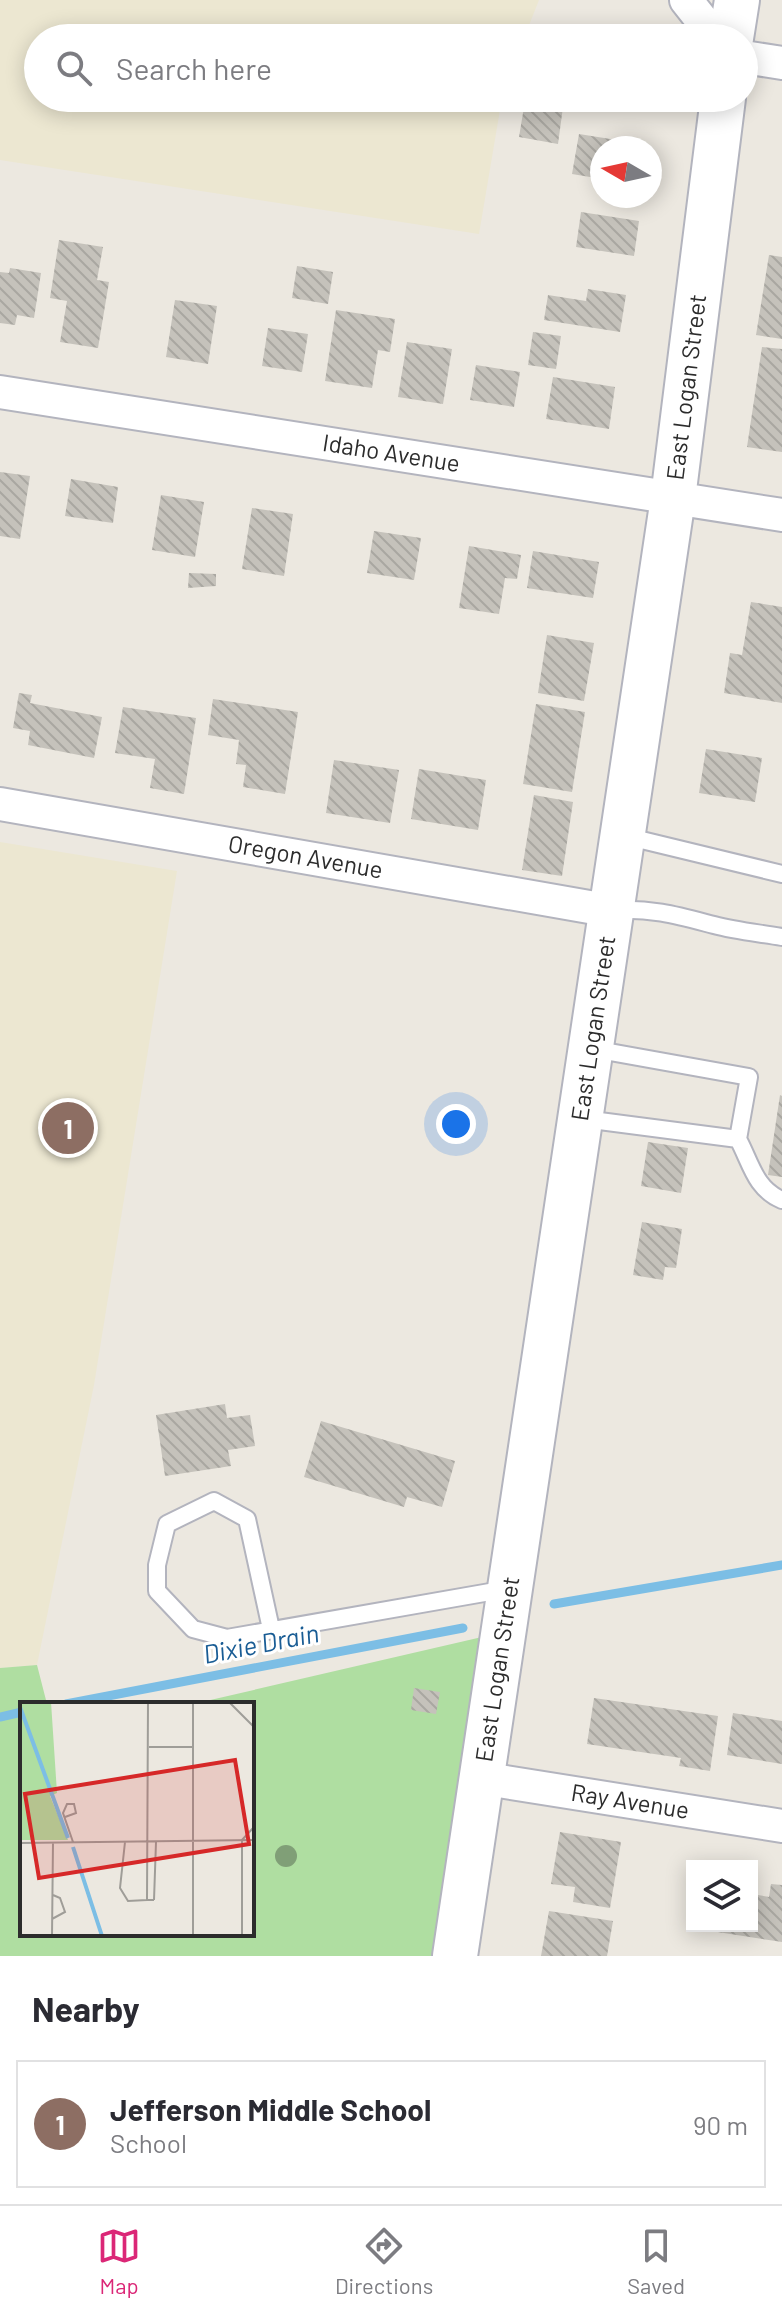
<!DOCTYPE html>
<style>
:root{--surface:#fff;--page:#f7f7f7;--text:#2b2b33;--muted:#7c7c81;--line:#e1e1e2;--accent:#db2777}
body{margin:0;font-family:Barlow,sans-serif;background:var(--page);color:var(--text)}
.controls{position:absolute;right:24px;bottom:24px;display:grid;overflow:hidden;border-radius:0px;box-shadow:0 4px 20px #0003}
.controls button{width:72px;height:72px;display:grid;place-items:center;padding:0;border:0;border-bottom:2px solid var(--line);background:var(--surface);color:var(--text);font:40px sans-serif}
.compass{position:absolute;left:590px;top:136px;width:72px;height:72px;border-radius:50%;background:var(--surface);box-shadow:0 4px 20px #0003;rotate:279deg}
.you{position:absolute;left:456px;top:1124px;width:28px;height:28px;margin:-20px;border:6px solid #fff;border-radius:50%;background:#1a73e8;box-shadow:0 0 0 12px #1a73e833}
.badge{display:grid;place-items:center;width:52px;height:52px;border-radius:50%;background:var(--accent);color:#fff;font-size:26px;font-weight:700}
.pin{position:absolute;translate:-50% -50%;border:4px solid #fff;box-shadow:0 2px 8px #0006}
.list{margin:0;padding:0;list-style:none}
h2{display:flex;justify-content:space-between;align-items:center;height:104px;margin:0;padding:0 32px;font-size:34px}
h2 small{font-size:26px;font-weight:400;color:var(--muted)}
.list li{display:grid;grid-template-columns:52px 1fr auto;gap:24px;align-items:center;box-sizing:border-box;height:128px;margin:0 16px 16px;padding:0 16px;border:2px solid var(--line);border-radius:0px}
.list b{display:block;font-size:30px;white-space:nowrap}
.list p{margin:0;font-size:26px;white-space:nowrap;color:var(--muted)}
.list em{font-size:26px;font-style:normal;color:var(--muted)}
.icon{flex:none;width:44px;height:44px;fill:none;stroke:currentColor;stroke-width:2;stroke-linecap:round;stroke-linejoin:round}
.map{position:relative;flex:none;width:782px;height:1956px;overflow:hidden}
.search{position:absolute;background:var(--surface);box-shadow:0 4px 20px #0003;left:24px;right:24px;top:24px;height:88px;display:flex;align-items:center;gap:20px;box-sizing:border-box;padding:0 28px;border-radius:44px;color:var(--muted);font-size:30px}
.sheet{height:248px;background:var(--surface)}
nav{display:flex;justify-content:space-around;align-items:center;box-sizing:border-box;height:112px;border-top:2px solid var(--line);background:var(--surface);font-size:22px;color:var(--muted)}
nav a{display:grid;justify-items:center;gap:4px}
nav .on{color:var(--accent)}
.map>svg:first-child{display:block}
.education{fill:#ece7d1}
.grass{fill:#afdea1}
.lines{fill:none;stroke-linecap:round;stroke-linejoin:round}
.stream{stroke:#7cbee5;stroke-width:9}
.building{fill:url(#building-back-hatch)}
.lane-casing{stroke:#b3b4be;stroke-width:20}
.street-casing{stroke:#b3b4be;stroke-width:36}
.secondary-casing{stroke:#b3b4be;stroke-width:48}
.lane{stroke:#fff;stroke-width:16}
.street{stroke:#fff;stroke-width:32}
.secondary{stroke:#fff;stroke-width:44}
.tree{fill:#809f77}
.labels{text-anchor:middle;stroke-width:6;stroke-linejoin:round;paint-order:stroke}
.street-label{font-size:24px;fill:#2c2c2c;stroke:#fff}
.water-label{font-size:26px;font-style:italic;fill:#195c94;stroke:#fff}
.inset-river{fill:none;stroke:#7cbee5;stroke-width:4}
.inset-road{fill:none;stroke:#9f9d98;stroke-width:2}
.view{fill:#d62828;fill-opacity:0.15;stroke:#d62828;stroke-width:4}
.inset-edge{fill:none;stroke:#2c2c2c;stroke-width:4}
</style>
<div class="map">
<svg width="782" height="1956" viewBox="0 0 782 1956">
<defs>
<pattern id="building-back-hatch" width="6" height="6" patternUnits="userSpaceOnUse" patternTransform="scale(2)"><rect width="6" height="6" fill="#c5c2bb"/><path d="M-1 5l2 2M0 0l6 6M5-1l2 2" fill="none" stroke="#a9a7a1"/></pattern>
</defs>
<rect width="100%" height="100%" fill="#ece8e0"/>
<path class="education" d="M0 0H539L524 38H38V98H502L479 234 0 160Z
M0 842 177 871 94 1385 37 1665 0 1668Z"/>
<path class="grass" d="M482 1637 434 1956H0V1668L37 1665 47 1704H22V1934H252V1704H193Z"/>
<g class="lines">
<path class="stream" d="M554 1604 782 1565
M66 1704 463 1628
M0 1717 22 1712"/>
</g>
<path class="building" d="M525 101 563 107 558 144 519 137Z
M579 134 648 145V148H602V179L572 174Z
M581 212 639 221 634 256 576 247Z
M59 240 103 247 97 280 109 282 98 348 60 342 67 301 50 298Z
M769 255 782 257V339L756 335Z
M297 266 333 272 328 304 292 298Z
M10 268 41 273 34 318 17 315 15 325 0 323V272L9 273Z
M588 289 626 295 620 332 544 320 548 295 586 301Z
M175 300 217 306 208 364 166 357Z
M336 310 395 319 390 352 378 350 372 388 325 381Z
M268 328 308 334 302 372 262 366Z
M533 332 561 336 556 369 528 365Z
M407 342 452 349 443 404 398 397Z
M762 347 782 349V452L747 447Z
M476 365 520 372 514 407 470 400Z
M553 377 615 387 609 429 546 419Z
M0 472 30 476 20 539 0 536Z
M71 479 118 487 113 523 65 516Z
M161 495 204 502 195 557 152 550Z
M252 508 293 514 284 576 242 569Z
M374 531 421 538 414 580 367 573Z
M469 546 521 555 517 579 505 578 499 614 459 608Z
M533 551 599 562 593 598 527 588Z
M189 573 216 574V586L188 588Z
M751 602 782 607V703L724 693 730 653 742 655Z
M547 635 594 643 584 701 538 693Z
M19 693 32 695 30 703 102 717 94 758 28 745 30 731 13 728Z
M213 699 298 712 285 794 243 787 246 765 236 764 239 740 208 735Z
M536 704 585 712 572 792 523 784Z
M123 707 196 718 184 794 150 788 155 759 115 753Z
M706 749 762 758 755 802 699 793Z
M334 760 399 770 390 823 326 813Z
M419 769 486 780 478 830 411 819Z
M534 795 573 802 562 876 522 870Z
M780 1095 782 1096V1177L768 1175Z
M648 1142 688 1148 681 1193 641 1186Z
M642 1222 682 1229 676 1268 665 1267 663 1280 633 1275Z
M225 1404 227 1418 250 1415 255 1446 228 1450 231 1466 165 1476 156 1415Z
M321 1421 455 1461 442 1507 407 1497 404 1507 304 1477Z
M414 1688 440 1692 436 1714 411 1710Z
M594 1698 718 1716 710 1771 679 1766 681 1758 587 1744Z
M733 1713 782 1721V1764L727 1755Z
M560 1832 621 1842 610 1908 573 1902 575 1887 551 1884Z
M771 1884 782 1885V1942L692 1928 752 1926V1894L769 1897Z
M549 1911 613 1921 607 1956H541Z"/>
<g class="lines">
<defs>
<path id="lane" d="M625 836 782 874
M615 910C652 908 679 916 714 925 736 931 759 933 782 937
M593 1049 749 1077 738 1139
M584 1119 738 1139C751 1163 755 1189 782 1200
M271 1629 247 1519 214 1501 167 1524 157 1565V1591L193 1629 227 1638 507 1589"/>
<g id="street">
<path d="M686 0 716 38"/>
<path d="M744 57 782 63"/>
<path id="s1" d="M0 392 782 515"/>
<path id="s2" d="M0 804 612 911"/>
<path id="s3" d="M480 1778 782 1826"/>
</g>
<g id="secondary">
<path d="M731 38 737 0"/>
<path id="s4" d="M455 1956 673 498 723 98"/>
</g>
</defs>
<use href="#lane" class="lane-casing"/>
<use href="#street" class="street-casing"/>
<use href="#secondary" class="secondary-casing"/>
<use href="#lane" class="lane"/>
<use href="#street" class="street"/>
<use href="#secondary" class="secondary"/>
</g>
<circle class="tree" cx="286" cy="1856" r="11"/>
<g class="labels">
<g class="street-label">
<text dy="8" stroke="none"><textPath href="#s4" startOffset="1586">East Logan Street</textPath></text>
<text dy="8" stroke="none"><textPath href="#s1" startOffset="396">Idaho Avenue</textPath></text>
<text dy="8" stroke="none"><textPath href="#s2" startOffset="310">Oregon Avenue</textPath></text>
<text dy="8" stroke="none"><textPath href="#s4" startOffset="938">East Logan Street</textPath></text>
<text dy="8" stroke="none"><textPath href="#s4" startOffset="290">East Logan Street</textPath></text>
<text dy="8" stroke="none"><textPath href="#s3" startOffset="152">Ray Avenue</textPath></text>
</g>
<g class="water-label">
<text transform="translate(261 1644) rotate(-11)" y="9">Dixie Drain</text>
</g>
</g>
<g transform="translate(20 1702)">
<rect width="234" height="234" fill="#ece8e0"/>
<path d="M0 0H31L37 91 30 94 48 138H0Z" fill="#afdea1"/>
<path class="inset-river" d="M0 5 48 136M53 145 82 234"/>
<path class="inset-road" d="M128 0 127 198H134M209 0 234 25M129 45H173M45 115 56 111 54 102H47L43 111 53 140M105 140 100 186 108 199 127 198M0 141 234 138M134 198 136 140M32 217 45 210 40 196 33 193M173 233H234M32 234 33 140M173 234V0M222 234V138L234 125"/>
<path class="view" d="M215 58 229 142 19 176 5 92Z"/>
<rect width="234" height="234" class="inset-edge"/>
</g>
</svg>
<div class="controls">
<button><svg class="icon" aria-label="layers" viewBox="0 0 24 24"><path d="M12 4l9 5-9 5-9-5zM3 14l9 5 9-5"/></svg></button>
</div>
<svg class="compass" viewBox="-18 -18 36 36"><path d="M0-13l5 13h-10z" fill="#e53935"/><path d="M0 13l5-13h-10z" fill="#7c7c81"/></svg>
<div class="you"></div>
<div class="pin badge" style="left:68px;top:1128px;background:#8d6e63">1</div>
<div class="search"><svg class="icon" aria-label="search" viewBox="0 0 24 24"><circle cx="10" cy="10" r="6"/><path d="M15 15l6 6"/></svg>Search here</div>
</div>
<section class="sheet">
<h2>Nearby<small></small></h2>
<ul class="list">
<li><span class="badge" style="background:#8d6e63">1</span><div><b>Jefferson Middle School</b><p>School</p></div><em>90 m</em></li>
</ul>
</section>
<nav>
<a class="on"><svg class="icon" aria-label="map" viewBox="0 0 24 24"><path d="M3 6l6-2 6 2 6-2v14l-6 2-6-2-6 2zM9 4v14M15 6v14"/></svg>Map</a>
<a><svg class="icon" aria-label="directions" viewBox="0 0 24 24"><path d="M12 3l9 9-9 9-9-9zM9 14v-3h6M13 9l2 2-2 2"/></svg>Directions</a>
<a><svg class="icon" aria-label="saved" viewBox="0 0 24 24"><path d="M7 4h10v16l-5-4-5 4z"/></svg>Saved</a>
</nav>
